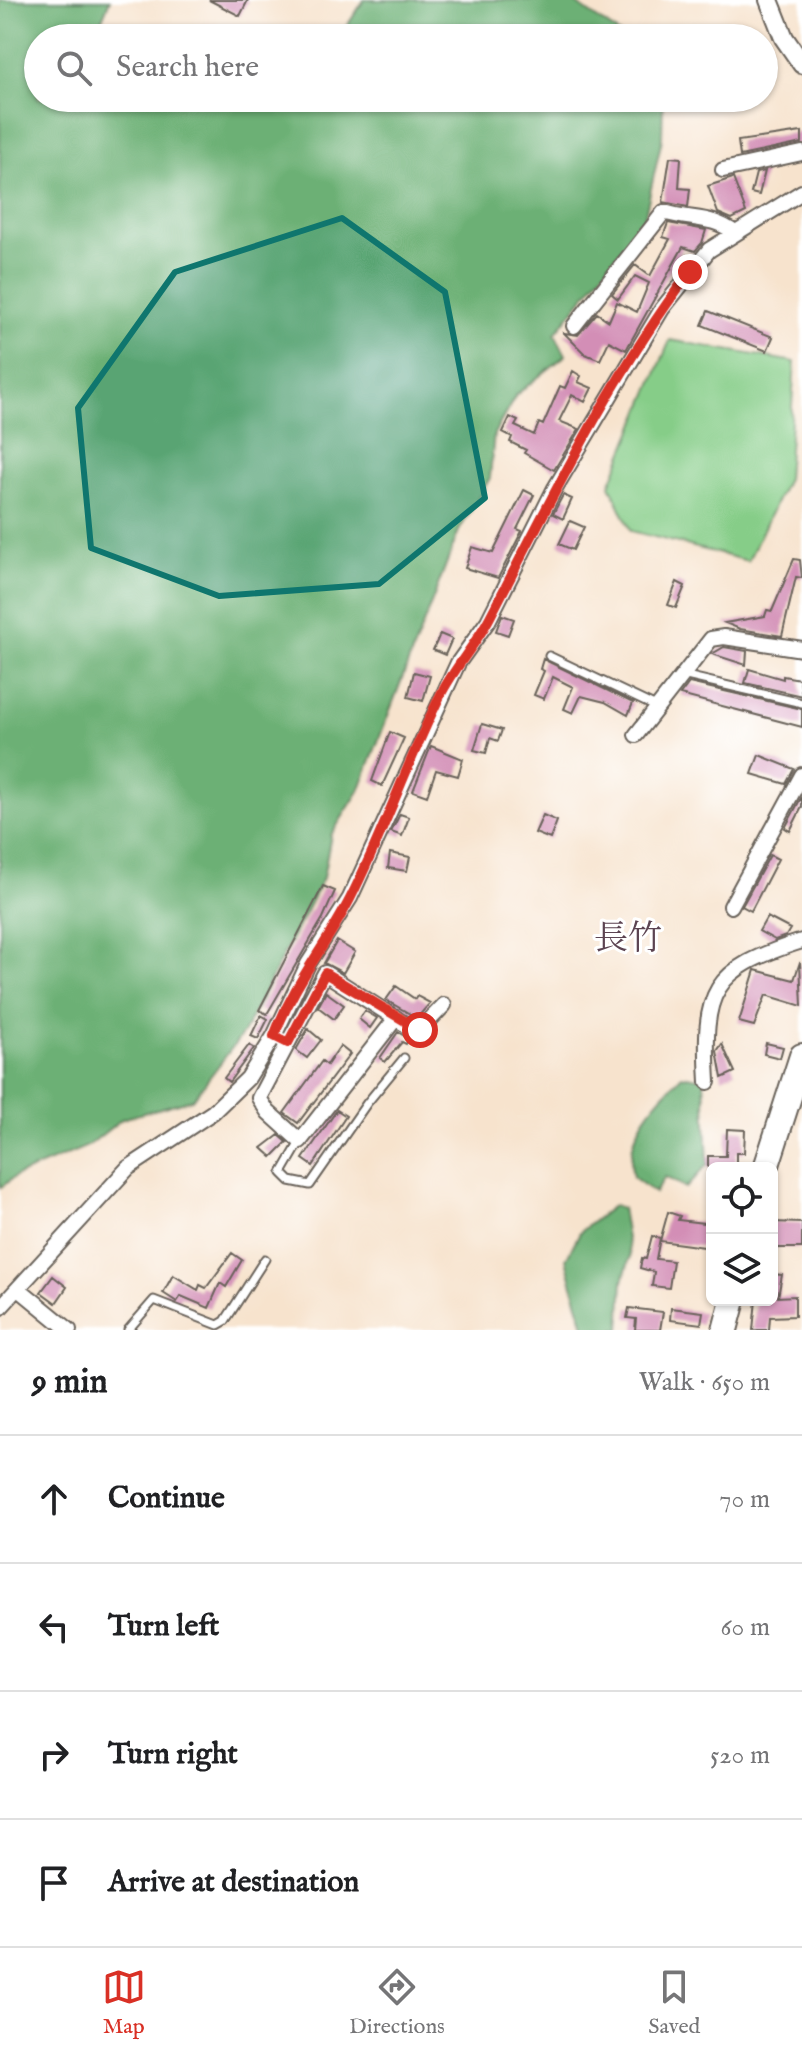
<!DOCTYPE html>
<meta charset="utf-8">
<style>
:root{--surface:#fff;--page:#f2f2f2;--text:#202124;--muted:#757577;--line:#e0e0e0;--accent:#d93025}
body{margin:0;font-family:"IM FELL English","Noto Serif JP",serif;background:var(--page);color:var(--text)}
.controls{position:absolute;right:24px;bottom:24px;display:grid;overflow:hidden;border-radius:12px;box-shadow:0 2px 6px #0004}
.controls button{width:72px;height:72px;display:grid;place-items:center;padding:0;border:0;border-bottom:2px solid var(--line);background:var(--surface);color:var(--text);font:40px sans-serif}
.stop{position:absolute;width:24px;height:24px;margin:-18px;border:6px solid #d93025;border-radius:50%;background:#fff}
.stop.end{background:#d93025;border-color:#fff;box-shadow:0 2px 8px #0008}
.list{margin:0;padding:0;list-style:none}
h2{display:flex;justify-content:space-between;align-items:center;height:104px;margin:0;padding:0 32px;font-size:34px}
h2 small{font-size:26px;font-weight:400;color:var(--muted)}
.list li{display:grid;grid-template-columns:52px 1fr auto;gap:24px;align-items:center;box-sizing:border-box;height:128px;padding:0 32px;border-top:2px solid var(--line)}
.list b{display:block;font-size:30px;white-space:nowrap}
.list em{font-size:26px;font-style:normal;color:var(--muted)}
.icon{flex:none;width:44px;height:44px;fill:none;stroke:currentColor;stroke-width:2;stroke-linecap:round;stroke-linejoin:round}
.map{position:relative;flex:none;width:802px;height:1330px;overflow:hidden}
.search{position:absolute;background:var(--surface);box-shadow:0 2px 6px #0004;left:24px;right:24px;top:24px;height:88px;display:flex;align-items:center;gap:20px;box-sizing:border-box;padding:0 28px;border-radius:44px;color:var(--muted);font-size:30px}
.sheet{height:616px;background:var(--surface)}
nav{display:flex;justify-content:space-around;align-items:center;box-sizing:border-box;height:112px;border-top:2px solid var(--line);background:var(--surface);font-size:22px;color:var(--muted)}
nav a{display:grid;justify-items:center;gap:4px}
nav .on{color:var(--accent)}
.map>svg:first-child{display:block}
.green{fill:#86cd88;stroke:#517452;stroke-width:2}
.forest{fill:#6cb074;stroke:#446648;stroke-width:2}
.building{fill:#d38eb6}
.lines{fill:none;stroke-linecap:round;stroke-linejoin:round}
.lane-casing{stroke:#69625a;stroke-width:11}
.street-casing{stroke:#69625a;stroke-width:18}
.secondary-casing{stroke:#69625a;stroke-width:22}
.highway-casing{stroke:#69625a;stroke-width:28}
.lane{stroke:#fff;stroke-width:7}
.street{stroke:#fff;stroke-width:14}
.secondary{stroke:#fff;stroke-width:18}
.highway{stroke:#fff;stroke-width:24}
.route{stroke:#d93025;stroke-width:10}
.marked{fill:#0f766e;fill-opacity:0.2;stroke:#0f766e;stroke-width:6;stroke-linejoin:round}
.labels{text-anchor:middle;stroke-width:6;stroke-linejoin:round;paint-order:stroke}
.neighbourhood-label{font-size:34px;fill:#5c4452;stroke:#fff}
</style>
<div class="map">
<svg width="802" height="1330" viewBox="0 0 802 1330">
<rect width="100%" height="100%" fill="#fff"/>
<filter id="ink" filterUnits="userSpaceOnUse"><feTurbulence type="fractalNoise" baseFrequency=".0125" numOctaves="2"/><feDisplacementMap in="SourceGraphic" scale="16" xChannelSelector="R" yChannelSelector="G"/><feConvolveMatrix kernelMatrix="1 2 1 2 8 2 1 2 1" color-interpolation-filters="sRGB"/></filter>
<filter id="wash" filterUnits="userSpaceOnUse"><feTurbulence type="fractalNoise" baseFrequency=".006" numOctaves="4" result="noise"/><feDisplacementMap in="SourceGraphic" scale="32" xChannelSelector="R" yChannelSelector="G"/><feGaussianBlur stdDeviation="1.8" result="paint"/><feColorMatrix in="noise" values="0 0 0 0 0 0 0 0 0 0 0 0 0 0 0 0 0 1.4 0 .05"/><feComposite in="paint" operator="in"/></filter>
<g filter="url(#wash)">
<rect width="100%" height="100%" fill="#f7e3cd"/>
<path class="green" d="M670 340 795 362 787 479 748 561 631 531 610 485Z"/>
<path class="forest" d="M0 0H110L94 38H38V98H663L662 139 644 220 555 334 566 355 516 395 494 434 490 478 459 531 359 791 331 835 323 878 244 1032 193 1099 122 1119 88 1146 14 1177 0 1188Z
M364 0H571L625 38H339Z
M682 1075 704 1079 708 1164 686 1188 665 1177 655 1193 633 1177C623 1134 654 1104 682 1075Z
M614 1205 622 1208 630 1257 623 1281 620 1330H585L566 1259 580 1232Z"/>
<g id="blocks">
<path class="building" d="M209 0H248L240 16Z
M802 132V143L740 156 738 141Z
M670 157 681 158 679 188 690 189 688 207 663 202Z
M765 171 759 195 751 193 756 173Z
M733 178 746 212 732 219 718 213 708 186Z
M668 223 706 230 702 243 695 251 683 247 626 350 609 341 600 360 585 354 564 333 578 335 597 313 609 321 617 302 637 312 649 283 635 276 618 299 612 294 635 265 650 276 670 239 663 237Z
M708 311 773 337 767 351 702 325Z
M573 371 581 376 578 382 592 388 585 402 572 395 559 421 579 429 554 470 524 453 526 450 510 442 512 437 503 432 510 417 518 421 515 426 534 435 539 423 543 425 560 386 565 388Z
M524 490 534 495 517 529 522 531 498 578 465 568 472 547 493 553Z
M563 495 572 499 563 519 553 514Z
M570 521 584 527 573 550 559 544Z
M794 559 800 560 802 578 796 577 782 636 740 629 725 623 765 616 767 610 772 611Z
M677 582 685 586 676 608 668 605Z
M502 615 514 619 508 635 496 631Z
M440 634 452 639 445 655 433 650Z
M724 647 747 651 746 665 712 654Z
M543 659 633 703 628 715 605 702 581 696 573 713 564 709 573 687 553 677 544 699 534 695 544 671 540 669Z
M749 669 783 679V676L800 679 802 696 745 683Z
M414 672 430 676 423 701 408 697Z
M689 683 802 709V727L680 695Z
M482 724 502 730 498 741 490 738 486 753 474 750Z
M390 732 404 738 382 786 372 781Z
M431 746 463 759 458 776 436 770 427 796 413 791Z
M759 755 794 769 786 784 752 774Z
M802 796V807L790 831 785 828Z
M400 814 409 817 402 836 391 832Z
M543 815 557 821 550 839 535 833Z
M390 853 410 857 407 871 388 868Z
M770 855 778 859 751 911 742 906Z
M323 886 335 891 323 918 267 1014 259 1010Z
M767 917 790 929 786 936 775 940 759 931Z
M337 941 355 952 343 973 324 963Z
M800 962 802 1006 766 995 754 1026 739 1022 755 970 794 980Z
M396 986 415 999 417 996 430 1003 417 1018 386 1000Z
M326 992 344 1005 334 1019 318 1007Z
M365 1011 377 1018 370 1028 359 1019Z
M261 1015 268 1019 258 1039 251 1036Z
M308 1029 321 1040 307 1058 296 1050Z
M398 1032 409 1039 406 1044 402 1042 385 1062 380 1058Z
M766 1043 783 1047 780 1058 764 1054Z
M722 1044 735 1072 722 1078 717 1051Z
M249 1045 254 1048 229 1082 224 1078Z
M340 1046 350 1054 298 1123 284 1113 322 1061 327 1065Z
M337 1110 346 1116 313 1166 303 1159Z
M727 1129 745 1130 744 1153H736V1168H708V1156H726Z
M279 1135 287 1142 272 1157 262 1148Z
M668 1212 680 1216 678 1220 712 1224V1248L660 1241Z
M772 1222 802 1223V1248H772Z
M652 1236 660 1238 656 1259 673 1261 669 1288 652 1286 654 1272 640 1268 642 1258 646 1259Z
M232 1253 242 1260 226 1287 220 1283 209 1308 181 1296 177 1302 163 1293 173 1275 198 1290 200 1285 206 1288Z
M772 1274 782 1275 778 1297 795 1296V1316L770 1317 769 1330H753L756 1300H772Z
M53 1276 67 1287 56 1303 41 1292Z
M629 1308 663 1312 660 1330H635L636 1319 627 1318Z
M671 1308 703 1312 701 1324 670 1320Z"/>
</g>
</g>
<g filter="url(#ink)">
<use href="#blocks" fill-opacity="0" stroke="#69625a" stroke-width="2"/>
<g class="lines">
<defs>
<path id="lane" d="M549 656 656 707
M682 675 802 703
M300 1142 282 1173 290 1181 310 1185 367 1103 404 1058
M128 1330 154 1300 218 1325 225 1321 265 1259"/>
<path id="street" d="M723 170 802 153
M574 326 664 212C693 221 711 215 735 233
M636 735 711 639 724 637 802 649
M731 906 802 775
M282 1040 288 1043 325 973 414 1030H420L444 1005
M288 1043 259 1098 268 1112 300 1141 396 1018
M708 1082C703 991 710 970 802 941
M19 1289 69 1330
M0 1308 128 1168 213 1112 248 1078 274 1036 308 964 350 898 458 663 488 621 555 488 662 309 709 250 802 192"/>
<path id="secondary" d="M769 0 784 38 802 64"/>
<path id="highway" d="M766 1168 802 1056
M725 1330 733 1300"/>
</defs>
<use href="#lane" class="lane-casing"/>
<use href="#street" class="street-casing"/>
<use href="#secondary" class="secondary-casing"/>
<use href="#highway" class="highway-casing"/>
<use href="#lane" class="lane"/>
<use href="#street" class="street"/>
<use href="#secondary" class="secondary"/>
<use href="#highway" class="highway"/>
</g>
</g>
<g class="lines" filter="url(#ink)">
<path class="route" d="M420 1030 325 973 288 1043 274 1036C295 981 325 948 350 899 384 832 408 760 441 694 455 667 476 644 490 617 551 500 610 378 690 272"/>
</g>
<path class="marked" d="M342 218 445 292 485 498 379 584 219 596 91 548 78 408 175 272Z"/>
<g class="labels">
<g class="neighbourhood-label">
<text x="628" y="949">長竹</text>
</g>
</g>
</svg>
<div class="controls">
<button><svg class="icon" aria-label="locate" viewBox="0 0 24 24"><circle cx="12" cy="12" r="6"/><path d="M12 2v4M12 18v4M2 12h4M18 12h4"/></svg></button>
<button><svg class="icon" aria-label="layers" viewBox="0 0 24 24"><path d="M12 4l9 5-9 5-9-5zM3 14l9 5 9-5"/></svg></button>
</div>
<div class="stop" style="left:420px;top:1030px"></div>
<div class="stop end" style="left:690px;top:272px"></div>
<div class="search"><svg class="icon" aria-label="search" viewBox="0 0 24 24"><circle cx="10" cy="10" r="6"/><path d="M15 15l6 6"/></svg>Search here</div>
</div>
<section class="sheet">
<h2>9 min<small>Walk · 650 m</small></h2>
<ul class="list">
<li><svg class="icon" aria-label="ahead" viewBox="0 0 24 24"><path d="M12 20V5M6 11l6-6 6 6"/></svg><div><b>Continue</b></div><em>70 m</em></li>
<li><svg class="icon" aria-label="left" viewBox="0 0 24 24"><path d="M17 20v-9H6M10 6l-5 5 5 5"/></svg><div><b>Turn left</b></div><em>60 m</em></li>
<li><svg class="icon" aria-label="right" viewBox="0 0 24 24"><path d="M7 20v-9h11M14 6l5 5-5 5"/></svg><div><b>Turn right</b></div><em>520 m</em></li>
<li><svg class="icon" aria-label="arrive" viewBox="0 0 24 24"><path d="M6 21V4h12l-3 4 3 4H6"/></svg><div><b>Arrive at destination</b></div></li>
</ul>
</section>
<nav>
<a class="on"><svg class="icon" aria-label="map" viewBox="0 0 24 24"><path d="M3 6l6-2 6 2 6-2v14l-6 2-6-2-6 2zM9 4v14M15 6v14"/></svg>Map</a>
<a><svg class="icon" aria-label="directions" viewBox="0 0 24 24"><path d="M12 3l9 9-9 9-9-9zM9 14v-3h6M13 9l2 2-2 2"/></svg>Directions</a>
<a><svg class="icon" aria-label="saved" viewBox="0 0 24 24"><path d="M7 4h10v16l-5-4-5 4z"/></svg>Saved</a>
</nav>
